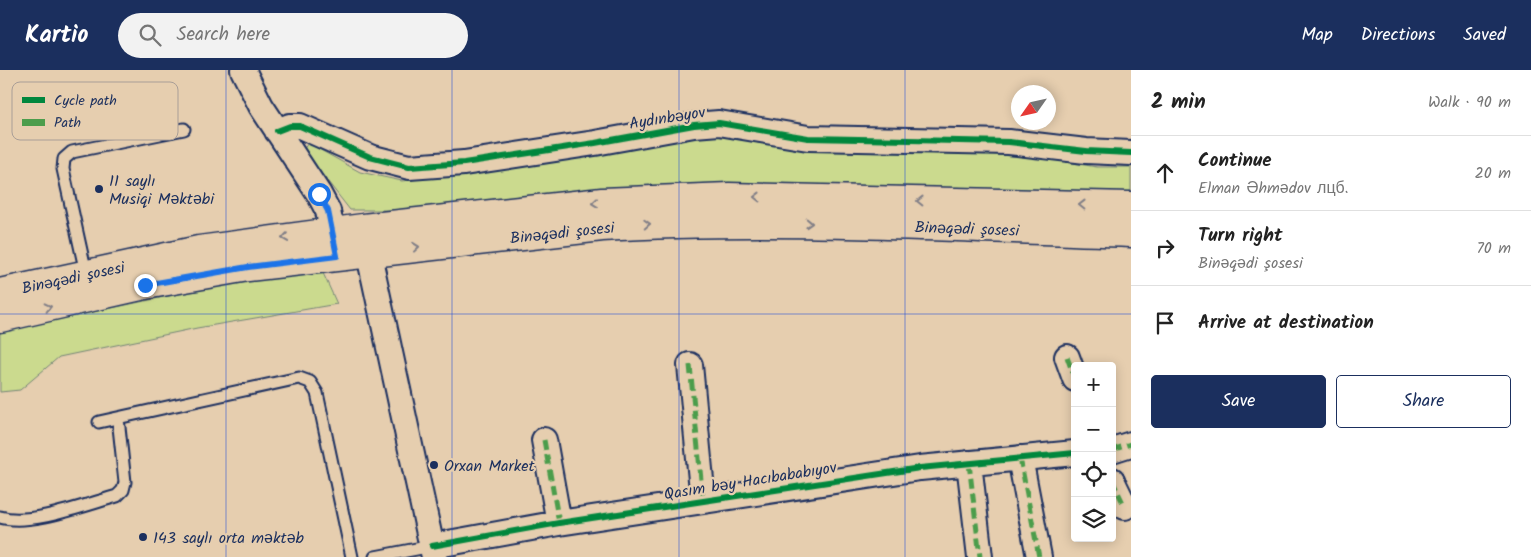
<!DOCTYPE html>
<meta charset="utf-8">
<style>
:root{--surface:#fff;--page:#f2f2f2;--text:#222;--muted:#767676;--line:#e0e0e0;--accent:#1b2f5e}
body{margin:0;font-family:Kalam,sans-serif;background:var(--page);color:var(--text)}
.controls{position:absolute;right:15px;bottom:15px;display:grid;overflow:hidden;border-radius:5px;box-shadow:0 2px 12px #0003}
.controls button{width:45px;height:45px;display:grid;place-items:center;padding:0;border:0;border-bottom:1px solid var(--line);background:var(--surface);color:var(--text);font:25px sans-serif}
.compass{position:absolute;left:1011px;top:15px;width:45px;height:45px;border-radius:50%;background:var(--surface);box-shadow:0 2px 12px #0003;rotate:236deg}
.stop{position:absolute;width:15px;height:15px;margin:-11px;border:4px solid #1a73e8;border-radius:50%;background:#fff}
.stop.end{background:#1a73e8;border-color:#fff;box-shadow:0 1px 5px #0008}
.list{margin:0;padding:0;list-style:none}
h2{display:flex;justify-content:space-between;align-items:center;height:65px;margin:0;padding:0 20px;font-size:21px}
h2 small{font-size:16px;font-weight:400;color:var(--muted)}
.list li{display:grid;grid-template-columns:32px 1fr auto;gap:15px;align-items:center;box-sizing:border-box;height:75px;padding:0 20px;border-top:1px solid var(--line)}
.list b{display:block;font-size:19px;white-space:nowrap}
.list p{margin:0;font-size:16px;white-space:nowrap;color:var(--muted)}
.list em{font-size:16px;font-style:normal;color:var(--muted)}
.actions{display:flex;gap:10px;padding:15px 20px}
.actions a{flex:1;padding:11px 0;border:1px solid var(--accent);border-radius:5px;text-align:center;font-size:18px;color:var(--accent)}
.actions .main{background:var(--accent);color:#fff}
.icon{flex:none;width:28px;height:28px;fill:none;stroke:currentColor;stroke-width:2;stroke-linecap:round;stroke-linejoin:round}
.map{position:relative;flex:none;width:1131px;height:487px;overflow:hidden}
header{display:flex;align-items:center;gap:30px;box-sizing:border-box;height:70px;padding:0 25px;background:var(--accent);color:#fff}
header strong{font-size:24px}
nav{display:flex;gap:28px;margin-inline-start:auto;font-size:18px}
.search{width:350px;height:45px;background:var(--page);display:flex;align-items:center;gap:12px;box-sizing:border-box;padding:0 18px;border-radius:28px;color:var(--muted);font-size:19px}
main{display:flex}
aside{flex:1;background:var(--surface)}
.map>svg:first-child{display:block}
.green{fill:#cbda8e;stroke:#738476}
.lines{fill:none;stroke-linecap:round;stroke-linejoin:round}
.lane-casing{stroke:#1b2f5e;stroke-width:15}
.street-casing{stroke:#1b2f5e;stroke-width:28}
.primary-casing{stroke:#1b2f5e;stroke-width:31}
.lane{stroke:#e6ceaf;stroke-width:11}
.street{stroke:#e6ceaf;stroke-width:24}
.primary{stroke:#e6ceaf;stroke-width:28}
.quiet{stroke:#4c9d4c;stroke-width:5;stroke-dasharray:10 5;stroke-linecap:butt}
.cycleway-casing{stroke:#e6ceaf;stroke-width:9}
.cycleway{stroke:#00873e;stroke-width:6}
.oneway{stroke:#807e86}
.route{stroke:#1a73e8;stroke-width:6}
.grid{fill:none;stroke:#1d4ed8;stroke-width:1;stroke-opacity:0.55}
.poi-dot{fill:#1b2f5e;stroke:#e6ceaf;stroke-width:2}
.labels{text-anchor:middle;stroke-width:4.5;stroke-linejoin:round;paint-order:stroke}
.street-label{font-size:16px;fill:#1b2f5e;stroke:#e6ceaf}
.poi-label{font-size:16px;fill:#1b2f5e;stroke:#e6ceaf;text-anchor:start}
.key{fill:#e6ceaf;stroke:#a99e97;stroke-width:1}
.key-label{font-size:14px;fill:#1b2f5e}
</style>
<header>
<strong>Kartio</strong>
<div class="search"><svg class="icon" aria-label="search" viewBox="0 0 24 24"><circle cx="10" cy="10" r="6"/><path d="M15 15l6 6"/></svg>Search here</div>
<nav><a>Map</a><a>Directions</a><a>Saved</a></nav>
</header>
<main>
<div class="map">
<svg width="1131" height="487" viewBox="0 0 1131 487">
<rect width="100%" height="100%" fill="#e6ceaf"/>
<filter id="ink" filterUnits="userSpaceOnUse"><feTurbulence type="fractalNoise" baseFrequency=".02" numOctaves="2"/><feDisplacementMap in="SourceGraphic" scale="10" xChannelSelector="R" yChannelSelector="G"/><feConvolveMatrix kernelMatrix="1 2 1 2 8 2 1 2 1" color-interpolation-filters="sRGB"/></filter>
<g filter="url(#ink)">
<path class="green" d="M704 63 732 65 758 73 834 81 985 84 1042 88 1097 97H1131V123L645 119 399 140H350L303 80 308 73 360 102 402 111 513 98Z
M323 203 337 234 197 258 59 287 20 320 0 322V262L224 214Z"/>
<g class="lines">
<defs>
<path id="lane" d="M86 203 63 99 64 89 72 82 184 59
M99 352 299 308 310 312 317 323 352 487
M0 447C30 456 85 435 117 426L123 420 125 412 118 348
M375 487 432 476"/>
<path id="street" d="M243 0 261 36 319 124 328 141 336 181
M277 61 290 56H300L370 87 409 97 464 93 595 73 694 55 719 53 808 68 1009 72 1086 81 1131 83
M365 166 434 487
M1067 287 1075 309
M690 295 703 431
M544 370 559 453
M1112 380 1131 374
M1020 388 1039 487
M969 393 980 487
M1112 410 1125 437
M432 476 559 453 920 398 1075 383"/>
<path id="primary" d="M0 223 199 180 363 158 602 132 729 127 1131 136
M0 248 145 215 248 197 602 157C778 147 955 158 1131 163"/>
</defs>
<use href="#lane" class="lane-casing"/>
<use href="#street" class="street-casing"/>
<use href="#primary" class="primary-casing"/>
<use href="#lane" class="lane"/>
<use href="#street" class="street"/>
<use href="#primary" class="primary"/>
<path class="quiet" d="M1067 287 1075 309
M690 295 703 431
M544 370 559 453
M1112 380 1131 374
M1020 388 1039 487
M969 393 980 487
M1112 410 1125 437"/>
<defs>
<path id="cycleway" d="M277 61 290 56H300L370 87 409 97 464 93 595 73 694 55 719 53 808 68 1009 72 1086 81 1131 83
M432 476 559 453 920 398 1075 383"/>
</defs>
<use href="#cycleway" class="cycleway-casing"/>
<use href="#cycleway" class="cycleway"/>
</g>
<defs><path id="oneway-chevron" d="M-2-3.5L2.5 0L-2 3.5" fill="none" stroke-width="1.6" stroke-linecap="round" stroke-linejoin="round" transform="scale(1.25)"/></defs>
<g class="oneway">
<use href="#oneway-chevron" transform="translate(757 127) rotate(-179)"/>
<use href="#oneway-chevron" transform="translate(920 131) rotate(-179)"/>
<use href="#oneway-chevron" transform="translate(595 133) rotate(174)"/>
<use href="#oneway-chevron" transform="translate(1082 135) rotate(-179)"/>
<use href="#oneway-chevron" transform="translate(809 153) rotate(2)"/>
<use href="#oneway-chevron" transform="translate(647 154) rotate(-3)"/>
<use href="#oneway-chevron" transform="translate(285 168) rotate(172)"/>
<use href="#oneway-chevron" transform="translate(416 177) rotate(-6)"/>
<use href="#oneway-chevron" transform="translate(48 237) rotate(-13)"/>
</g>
</g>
<g class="lines" filter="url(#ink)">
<path class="route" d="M145 215 248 197 337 186 328 141 319 124"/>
</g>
<path class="grid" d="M226 0V487M452 0V487M679 0V487M905 0V487M0 244H1131"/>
<g class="poi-dot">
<circle cx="99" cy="119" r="5"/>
<circle cx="434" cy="395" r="5"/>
<circle cx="143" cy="467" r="5"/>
</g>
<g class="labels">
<g class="street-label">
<text transform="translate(667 47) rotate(-9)" y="6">Aydınbəyov</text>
<text transform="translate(967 158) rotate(2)" y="6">Binəqədi şosesi</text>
<text transform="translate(562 162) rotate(-6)" y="6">Binəqədi şosesi</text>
<text transform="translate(73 207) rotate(-12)" y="6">Binəqədi şosesi</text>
<text transform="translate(750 410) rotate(-9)" y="6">Qasım bəy Hacıbababıyov</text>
</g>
<g class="poi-label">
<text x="109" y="116">11 saylı<tspan x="109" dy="18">Musiqi Məktəbi</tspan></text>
<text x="444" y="401">Orxan Market</text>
<text x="153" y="473">143 saylı orta məktəb</text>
</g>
</g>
<rect x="12" y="12" width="166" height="58" rx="8" class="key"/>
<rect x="22" y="27" width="23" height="6" fill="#00873e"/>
<rect x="22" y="49" width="23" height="7" fill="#4c9d4c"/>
<g class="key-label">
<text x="54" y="35">Cycle path</text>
<text x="54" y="57">Path</text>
</g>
</svg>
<div class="controls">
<button>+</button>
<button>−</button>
<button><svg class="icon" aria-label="locate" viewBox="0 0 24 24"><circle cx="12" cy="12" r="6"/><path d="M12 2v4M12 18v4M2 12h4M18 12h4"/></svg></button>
<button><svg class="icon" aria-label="layers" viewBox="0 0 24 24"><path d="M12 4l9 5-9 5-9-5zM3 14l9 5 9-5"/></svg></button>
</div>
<svg class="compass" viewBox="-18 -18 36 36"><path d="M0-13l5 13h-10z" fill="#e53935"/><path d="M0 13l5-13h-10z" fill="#767676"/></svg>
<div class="stop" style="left:319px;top:124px"></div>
<div class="stop end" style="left:145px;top:215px"></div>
</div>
<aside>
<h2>2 min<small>Walk · 90 m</small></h2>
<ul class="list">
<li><svg class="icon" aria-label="ahead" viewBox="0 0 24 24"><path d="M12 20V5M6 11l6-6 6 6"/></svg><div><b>Continue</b><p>Elman Əhmədov лцб.</p></div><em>20 m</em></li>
<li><svg class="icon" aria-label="right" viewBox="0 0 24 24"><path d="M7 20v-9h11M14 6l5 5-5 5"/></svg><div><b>Turn right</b><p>Binəqədi şosesi</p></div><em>70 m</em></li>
<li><svg class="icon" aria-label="arrive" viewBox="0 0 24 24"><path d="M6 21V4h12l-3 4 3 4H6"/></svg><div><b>Arrive at destination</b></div></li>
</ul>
<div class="actions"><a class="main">Save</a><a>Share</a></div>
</aside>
</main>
